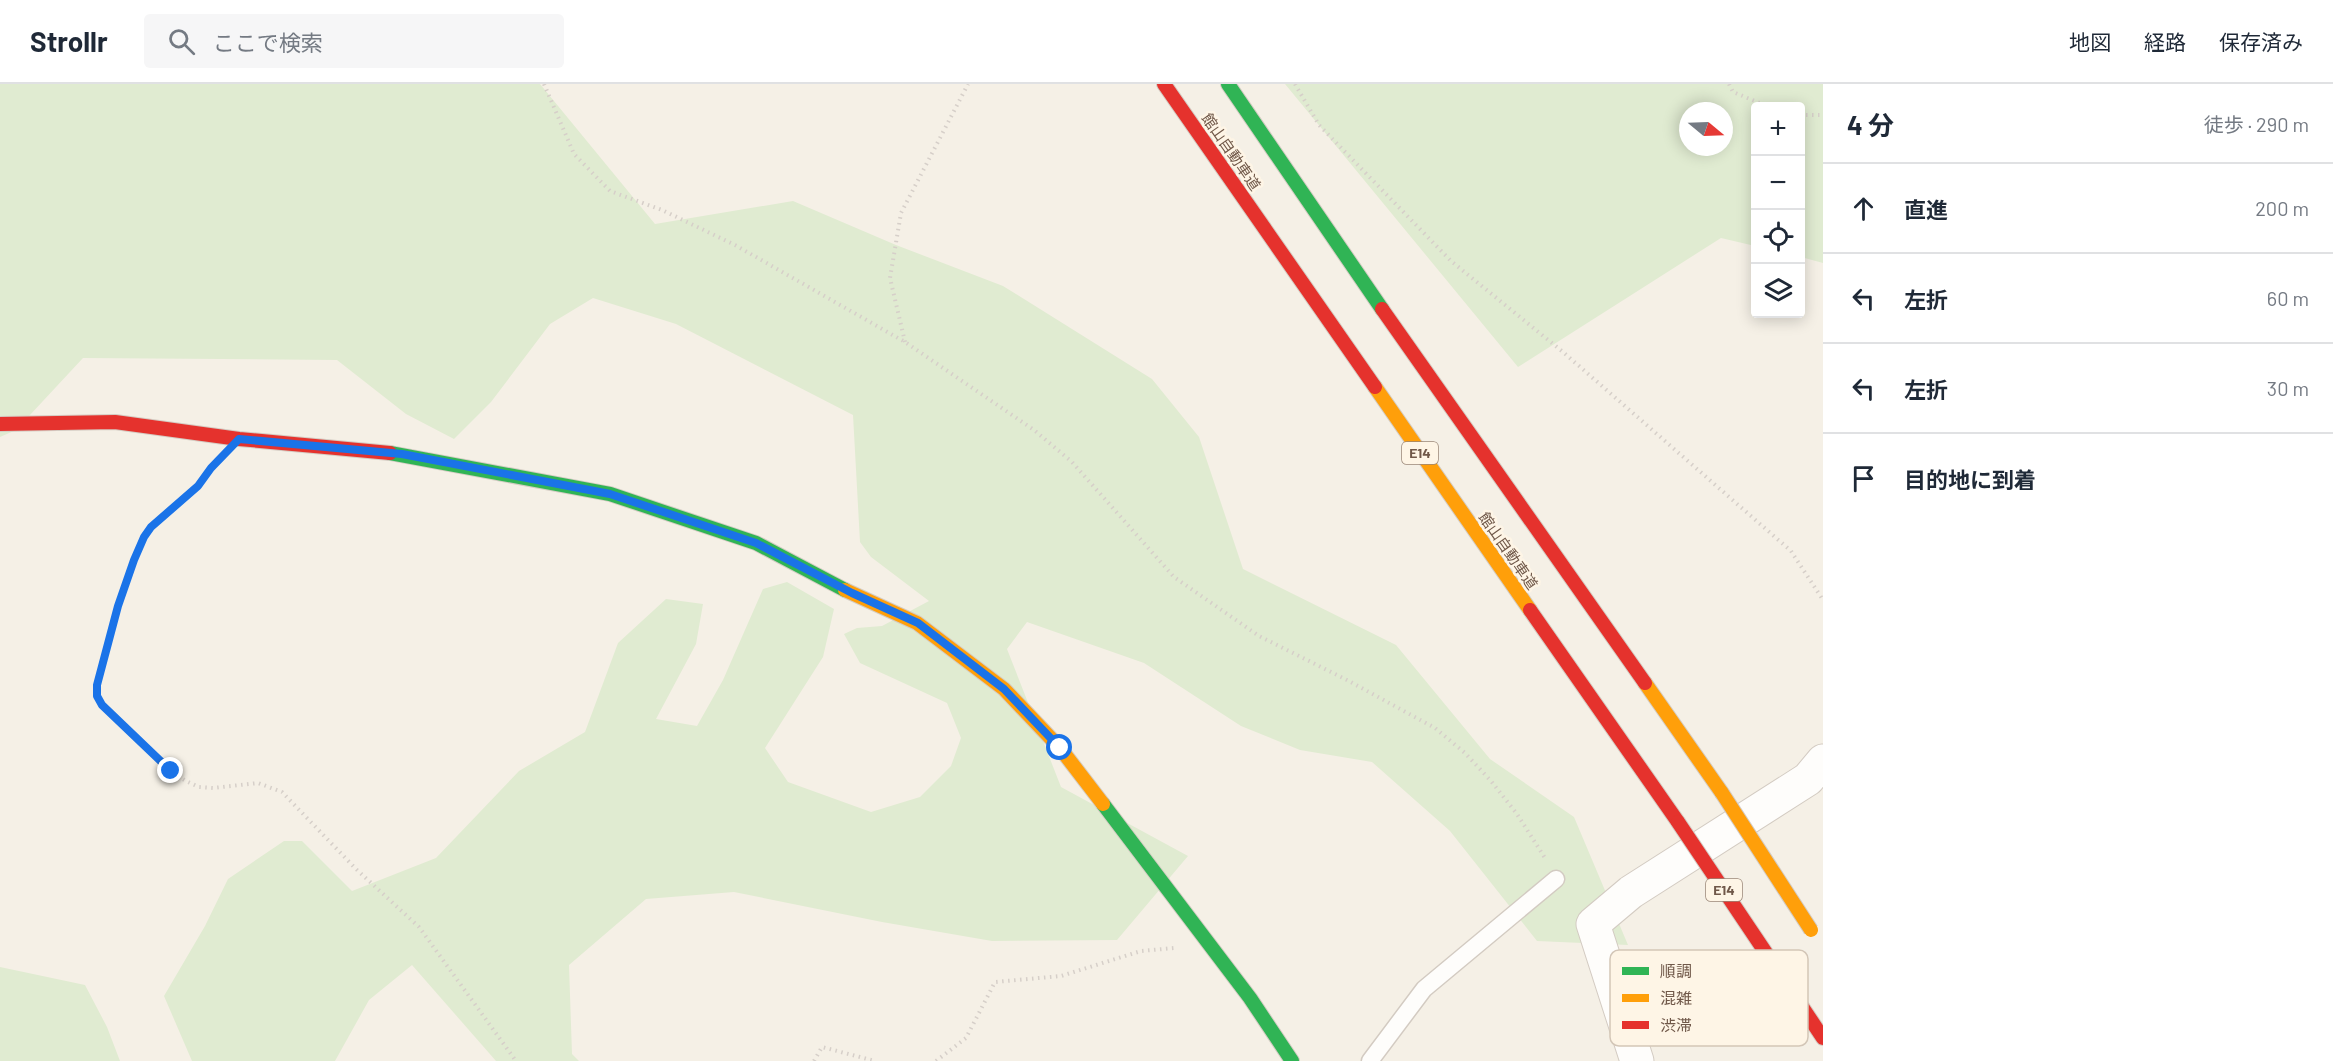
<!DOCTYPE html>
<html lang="ja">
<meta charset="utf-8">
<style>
:root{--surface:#fff;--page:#f6f6f7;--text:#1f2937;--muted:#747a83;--line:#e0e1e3}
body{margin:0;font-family:Barlow,"Noto Sans JP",sans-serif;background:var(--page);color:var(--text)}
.controls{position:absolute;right:18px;top:18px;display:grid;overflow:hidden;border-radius:6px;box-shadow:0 3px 15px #0003}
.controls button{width:54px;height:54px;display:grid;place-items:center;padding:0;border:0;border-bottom:2px solid var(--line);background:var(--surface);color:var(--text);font:30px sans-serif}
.compass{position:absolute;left:1679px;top:18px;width:54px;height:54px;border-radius:50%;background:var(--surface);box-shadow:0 3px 15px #0003;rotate:109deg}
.stop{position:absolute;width:18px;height:18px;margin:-14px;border:4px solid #1a73e8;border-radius:50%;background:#fff}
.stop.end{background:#1a73e8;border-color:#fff;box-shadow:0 2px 6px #0008}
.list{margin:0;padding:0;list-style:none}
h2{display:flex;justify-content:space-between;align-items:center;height:78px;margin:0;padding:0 24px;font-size:26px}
h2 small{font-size:20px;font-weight:400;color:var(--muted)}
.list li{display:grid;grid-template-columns:39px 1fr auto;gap:18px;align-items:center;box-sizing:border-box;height:90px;padding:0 24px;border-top:2px solid var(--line)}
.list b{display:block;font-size:22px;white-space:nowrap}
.list em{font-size:20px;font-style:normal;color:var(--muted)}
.icon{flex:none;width:33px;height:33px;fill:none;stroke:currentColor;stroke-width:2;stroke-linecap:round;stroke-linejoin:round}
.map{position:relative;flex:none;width:1823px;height:977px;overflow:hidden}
header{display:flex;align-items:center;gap:36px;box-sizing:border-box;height:84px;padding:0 30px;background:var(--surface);border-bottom:2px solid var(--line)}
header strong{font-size:28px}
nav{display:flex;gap:33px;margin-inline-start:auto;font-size:21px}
.search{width:420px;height:54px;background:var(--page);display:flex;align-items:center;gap:15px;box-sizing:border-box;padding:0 21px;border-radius:6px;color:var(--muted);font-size:22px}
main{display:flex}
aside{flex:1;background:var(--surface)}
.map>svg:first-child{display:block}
.green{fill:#e0ebd1;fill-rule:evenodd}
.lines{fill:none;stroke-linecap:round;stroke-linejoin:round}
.lane-casing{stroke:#d3cbc2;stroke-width:19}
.street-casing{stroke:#d3cbc2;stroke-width:35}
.fast-casing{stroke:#d4ccc3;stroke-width:16}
.slow-casing{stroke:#d4ccc3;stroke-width:16}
.jam-casing{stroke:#d4ccc3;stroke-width:16}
.path{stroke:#d6cfc9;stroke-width:4;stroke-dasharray:1.5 4.5;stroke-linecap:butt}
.lane{stroke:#fefdfb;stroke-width:16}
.street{stroke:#fefdfb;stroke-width:33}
.fast{stroke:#30b455;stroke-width:14}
.slow{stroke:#ff9f0a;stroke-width:14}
.jam{stroke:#e5322d;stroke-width:14}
.slow-bridge-casing{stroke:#d3cbc4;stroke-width:16;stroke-linecap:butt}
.jam-bridge-casing{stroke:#d3cbc4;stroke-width:16;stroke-linecap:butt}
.slow-bridge{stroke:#ff9f0a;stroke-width:14}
.jam-bridge{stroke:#e5322d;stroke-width:14}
.route{stroke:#1a73e8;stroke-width:8}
.labels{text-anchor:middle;stroke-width:5;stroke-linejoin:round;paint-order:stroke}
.shield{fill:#fef5e6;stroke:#9b8778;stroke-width:1.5}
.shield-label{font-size:14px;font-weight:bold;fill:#705849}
.street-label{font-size:15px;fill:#705849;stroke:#fef5e6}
.key{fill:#fef5e6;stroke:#d3c6b7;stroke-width:1.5}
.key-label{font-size:16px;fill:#705849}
</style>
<header>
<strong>Strollr</strong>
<div class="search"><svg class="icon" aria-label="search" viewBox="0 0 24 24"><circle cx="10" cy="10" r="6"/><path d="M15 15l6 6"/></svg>ここで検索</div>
<nav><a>地図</a><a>経路</a><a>保存済み</a></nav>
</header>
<main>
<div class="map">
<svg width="1823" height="977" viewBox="0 0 1823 977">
<rect width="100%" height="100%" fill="#f5f0e6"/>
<path class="green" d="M0 0H540L655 140 793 117 896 161 1003 202 1152 295 1199 353 1243 485 1396 561 1490 675 1574 733 1628 861 1537 857 1450 747 1372 678 1300 666 1241 642 1144 579 1027 538 1007 565 1061 703 1188 772 1117 856 992 857 882 838 734 808 646 815 569 881 572 970 579 977H496L412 881 369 916 335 977H192L164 912 205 842 228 795 284 757H302L352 807 436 774 519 687 585 648 618 559 666 515 703 520 696 560 656 635 697 642 723 596 763 505 787 498 834 525 823 573 765 664 788 698 871 728 920 713 951 682 961 654 947 619 860 579 844 550 857 544 882 542 929 517 871 473 860 458 853 331 676 240 593 214 550 240 491 318 454 355 406 330 337 276 83 274 16 346 0 353Z
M1285 0H1823V179L1801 173 1800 22H1756L1755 162 1721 154 1518 283ZM1688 27H1724V63H1688Z
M0 883 85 901 107 943 120 977H0Z"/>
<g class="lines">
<defs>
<path id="lane" d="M1370 977 1424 905 1556 795"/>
<path id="street" d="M1637 977 1593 840 1631 808 1808 695 1823 677"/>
<path id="fast" d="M1228 0 1382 225
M390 369 610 410 756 459 845 506
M1103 720 1250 914 1292 977"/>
<path id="slow" d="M1375 303 1530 526
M845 506 917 539 1004 605 1060 664 1103 720
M1645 599 1722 709"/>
<path id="jam" d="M1164 0 1375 303
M1382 225 1645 599
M0 340 115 338 239 355 390 369
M1530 526 1678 738
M1770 875 1823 954"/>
</defs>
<use href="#lane" class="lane-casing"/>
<use href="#street" class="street-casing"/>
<use href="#fast" class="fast-casing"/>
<use href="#slow" class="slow-casing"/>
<use href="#jam" class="jam-casing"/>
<path class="path" d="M544 0 574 70 610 107 662 126 735 161 905 258 1034 346 1072 378 1174 493 1259 552 1347 596 1435 644 1465 669 1491 697 1517 730 1545 774
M1295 0 1319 41 1451 177 1563 268 1791 467 1823 516
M1729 0 1733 8 1767 22
M1800 31H1823
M905 258 890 194 901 129 968 0
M211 384C207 390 203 397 198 403 183 417 162 428 150 445 124 482 109 556 97 601V612L102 621 170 687 186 697 199 703 213 704 258 699 282 708 356 785 419 843 516 977
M814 977 822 963 875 977
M936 977 966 954 995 898 1061 892 1141 867 1174 864"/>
<use href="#lane" class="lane"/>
<use href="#street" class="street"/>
<use href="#fast" class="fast"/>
<use href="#slow" class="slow"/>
<use href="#jam" class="jam"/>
<defs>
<path id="slow-bridge" d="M1722 709 1811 846"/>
<path id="jam-bridge" d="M1678 738 1770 875"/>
</defs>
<use href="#slow-bridge" class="slow-bridge-casing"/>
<use href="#jam-bridge" class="jam-bridge-casing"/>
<use href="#slow-bridge" class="slow-bridge"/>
<use href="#jam-bridge" class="jam-bridge"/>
</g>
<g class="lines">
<path class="route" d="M171 687 102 621 97 612V601L118 522 134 476 144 453 151 443 198 402 211 384 239 355 402 370 610 410 756 459 852 509 918 539 1004 605 1060 664"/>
</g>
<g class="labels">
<g class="shield">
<rect x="1402" y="358" width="36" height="22" rx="4.5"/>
<rect x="1706" y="795" width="36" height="22" rx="4.5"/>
</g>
<g class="shield-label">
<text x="1420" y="374">E14</text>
<text x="1724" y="811">E14</text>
</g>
<g class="street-label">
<text transform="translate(1231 68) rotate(55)" y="5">館山自動車道</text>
<text transform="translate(1508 467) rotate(55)" y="5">館山自動車道</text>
</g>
</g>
<rect x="1610" y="866" width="198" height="96" rx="9" class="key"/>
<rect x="1622" y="883" width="27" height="8" fill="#30b455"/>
<rect x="1622" y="910" width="27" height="8" fill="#ff9f0a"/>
<rect x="1622" y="937" width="27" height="8" fill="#e5322d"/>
<g class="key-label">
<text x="1660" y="893">順調</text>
<text x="1660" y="920">混雑</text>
<text x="1660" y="947">渋滞</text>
</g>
</svg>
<div class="controls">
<button>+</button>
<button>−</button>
<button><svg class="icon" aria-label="locate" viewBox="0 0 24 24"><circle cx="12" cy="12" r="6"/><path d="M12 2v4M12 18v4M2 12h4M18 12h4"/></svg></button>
<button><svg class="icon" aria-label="layers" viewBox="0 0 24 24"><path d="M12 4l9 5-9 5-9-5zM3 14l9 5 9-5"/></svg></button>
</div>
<svg class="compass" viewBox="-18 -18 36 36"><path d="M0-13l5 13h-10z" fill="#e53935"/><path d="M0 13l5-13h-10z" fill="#747a83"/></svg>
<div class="stop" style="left:1060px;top:664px"></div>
<div class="stop end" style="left:171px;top:687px"></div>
</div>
<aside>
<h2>4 分<small>徒歩 · 290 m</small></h2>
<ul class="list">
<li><svg class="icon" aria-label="ahead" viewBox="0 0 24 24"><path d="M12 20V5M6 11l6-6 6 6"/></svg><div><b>直進</b></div><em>200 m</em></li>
<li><svg class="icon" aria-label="left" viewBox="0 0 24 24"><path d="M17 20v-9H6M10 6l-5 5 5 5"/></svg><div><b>左折</b></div><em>60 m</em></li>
<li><svg class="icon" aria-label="left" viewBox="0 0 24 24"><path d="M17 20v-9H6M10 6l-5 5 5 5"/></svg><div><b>左折</b></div><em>30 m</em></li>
<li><svg class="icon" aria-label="arrive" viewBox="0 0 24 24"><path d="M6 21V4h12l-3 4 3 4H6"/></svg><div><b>目的地に到着</b></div></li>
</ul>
</aside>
</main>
